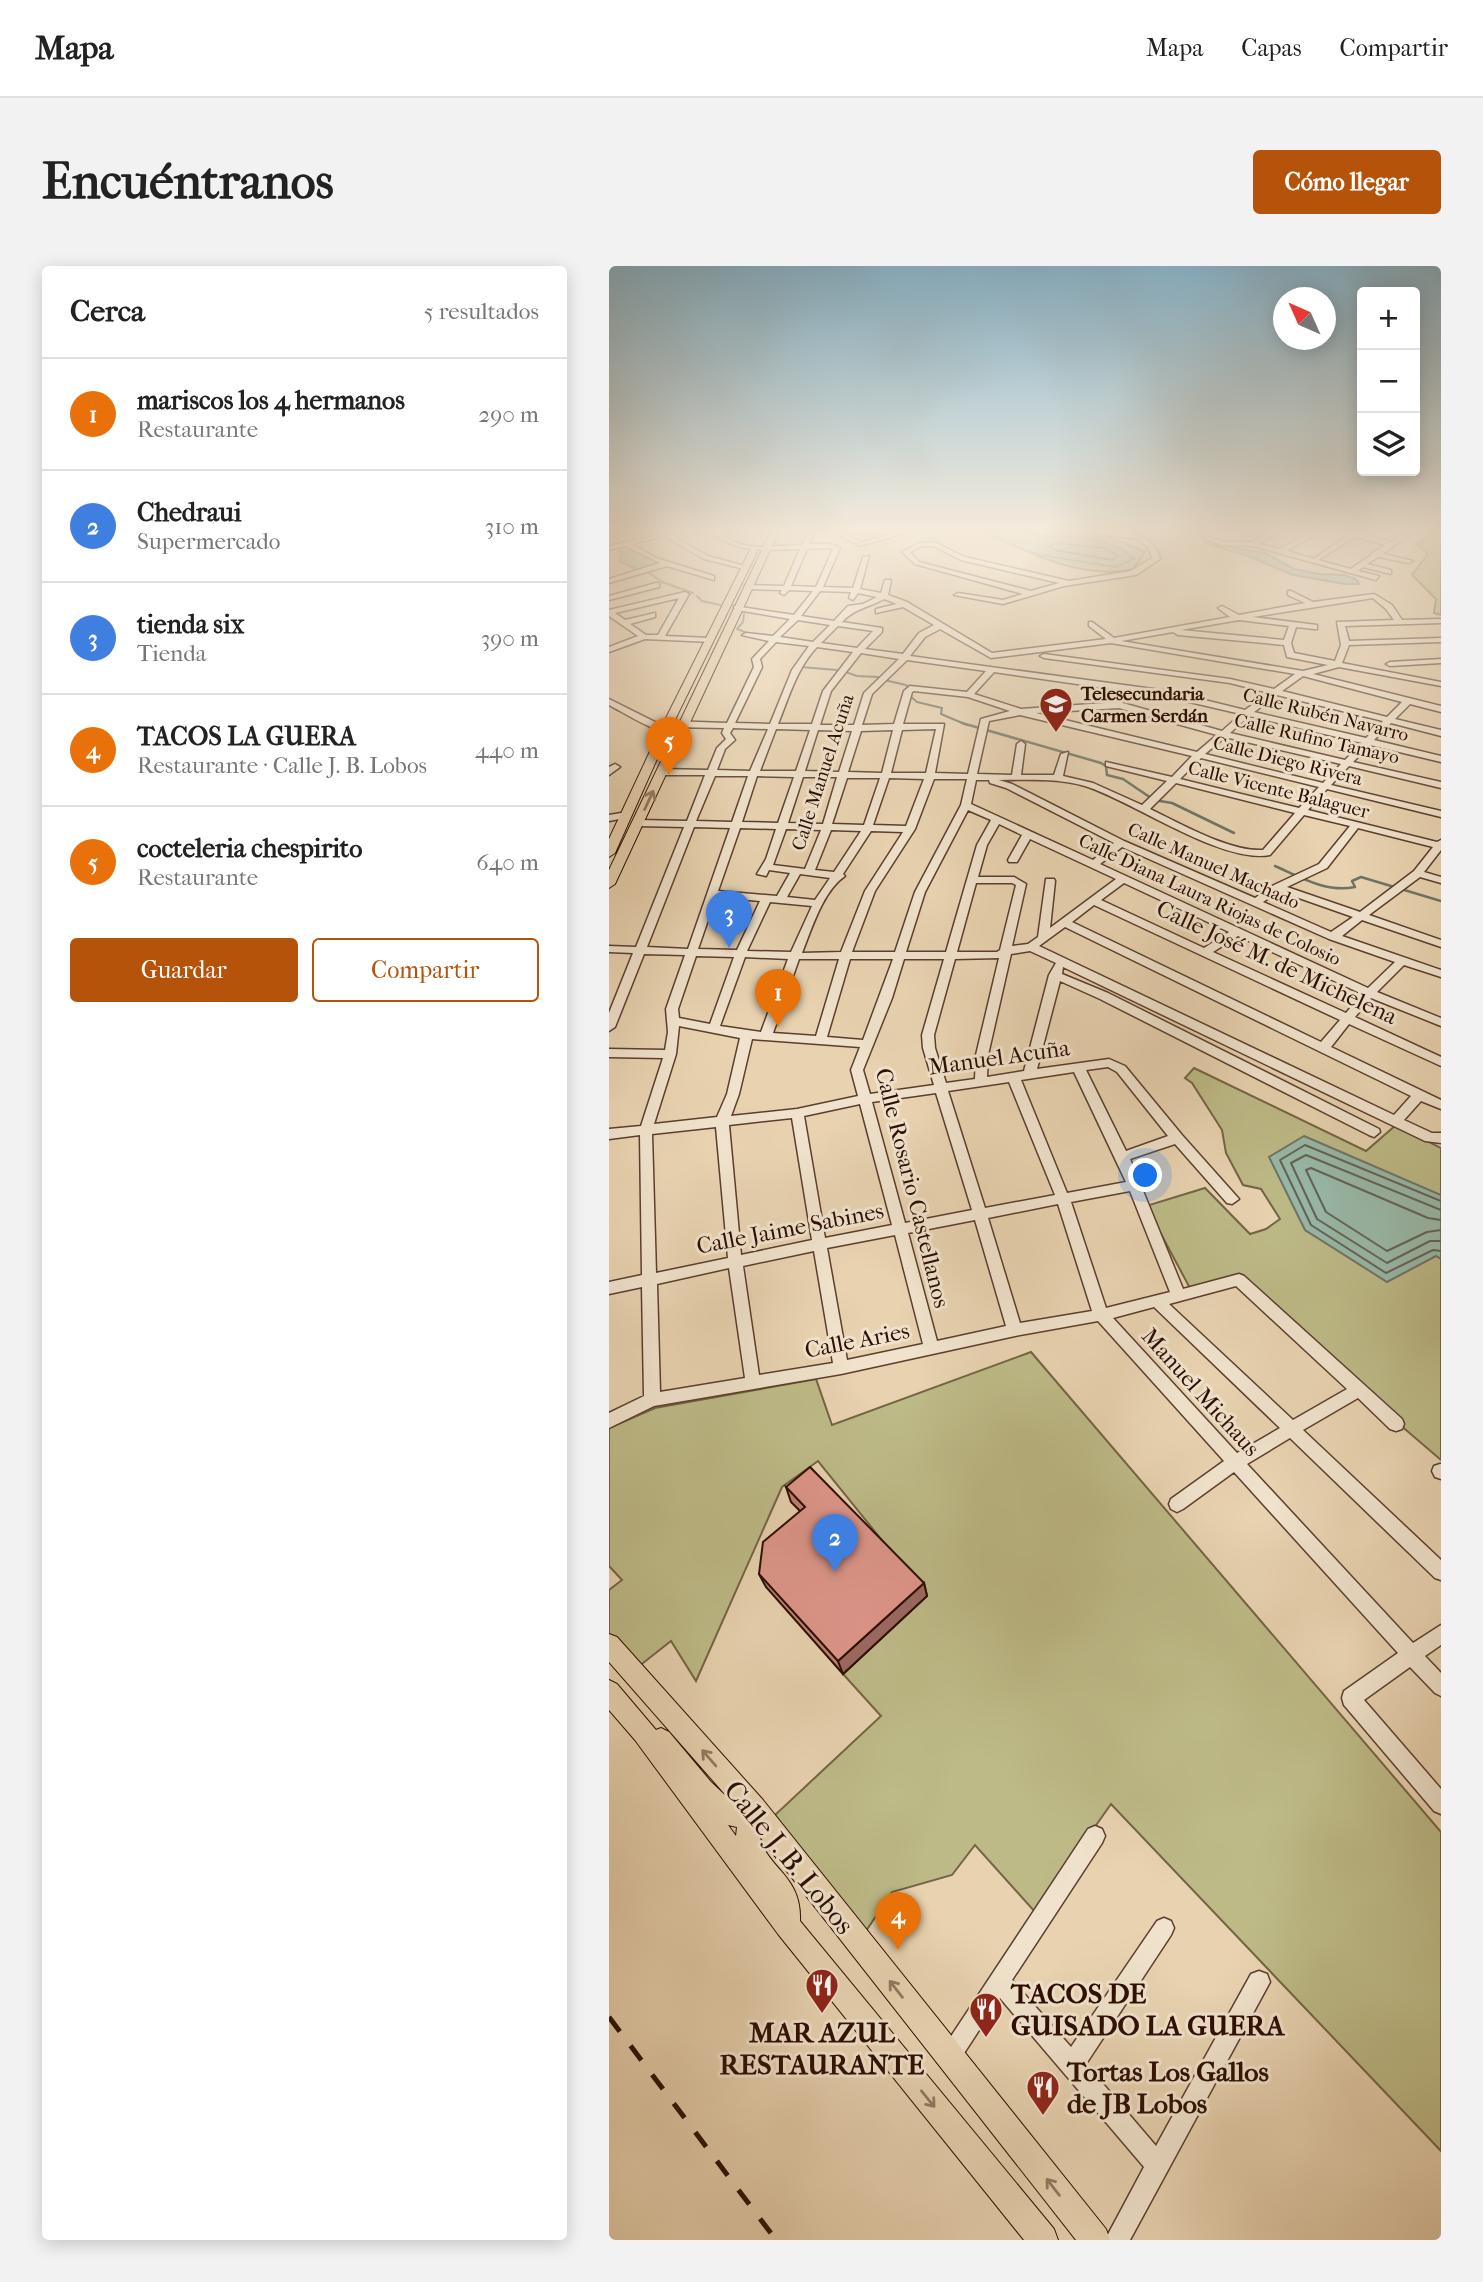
<!DOCTYPE html>
<html lang="es">
<meta charset="utf-8">
<style>
:root{--surface:#fff;--page:#f2f2f2;--text:#222;--muted:#767676;--line:#e0e0e0;--accent:#b45309}
body{margin:0;font-family:"IM FELL French Canon",serif;background:var(--page);color:var(--text)}
.controls{position:absolute;right:21px;top:21px;display:grid;overflow:hidden;border-radius:7px;box-shadow:0 4px 18px #0003}
.controls button{width:63px;height:63px;display:grid;place-items:center;padding:0;border:0;border-bottom:2px solid var(--line);background:var(--surface);color:var(--text);font:35px sans-serif}
.compass{position:absolute;left:664px;top:21px;width:63px;height:63px;border-radius:50%;background:var(--surface);box-shadow:0 4px 18px #0003;rotate:315deg}
.you{position:absolute;left:537px;top:910px;width:24px;height:24px;margin:-18px;border:5px solid #fff;border-radius:50%;background:#1a73e8;box-shadow:0 0 0 10px #1a73e833}
.badge{display:grid;place-items:center;width:46px;height:46px;border-radius:50%;background:var(--accent);color:#fff;font-size:23px;font-weight:700}
.pin{position:absolute;translate:-50% -58px;filter:drop-shadow(0 2px 4px #0008)}
.pin::after{content:'';position:absolute;top:37px;width:24px;height:21px;background:inherit;clip-path:polygon(0 0,100% 0,50% 100%)}
.list{margin:0;padding:0;list-style:none}
h2{display:flex;justify-content:space-between;align-items:center;height:91px;margin:0;padding:0 28px;font-size:30px}
h2 small{font-size:23px;font-weight:400;color:var(--muted)}
.list li{display:grid;grid-template-columns:46px 1fr auto;gap:21px;align-items:center;box-sizing:border-box;height:112px;padding:0 28px;border-top:2px solid var(--line)}
.list b{display:block;font-size:26px;white-space:nowrap}
.list p{margin:0;font-size:23px;white-space:nowrap;color:var(--muted)}
.list em{font-size:23px;font-style:normal;color:var(--muted)}
.actions{display:flex;gap:14px;padding:21px 28px}
.actions a{flex:1;padding:16px 0;border:2px solid var(--accent);border-radius:7px;text-align:center;font-size:24px;color:var(--accent)}
.actions .main{background:var(--accent);color:#fff}
.icon{flex:none;width:38px;height:38px;fill:none;stroke:currentColor;stroke-width:2;stroke-linecap:round;stroke-linejoin:round}
.map{position:relative;flex:none;width:832px;height:1974px;overflow:hidden;border-radius:7px}
header{display:flex;align-items:center;gap:42px;box-sizing:border-box;height:98px;padding:0 35px;background:var(--surface);border-bottom:2px solid var(--line)}
header strong{font-size:33px}
nav{display:flex;gap:38px;margin-inline-start:auto;font-size:24px}
.intro{display:flex;align-items:center;justify-content:space-between;box-sizing:border-box;height:168px;padding:0 42px}
h1{margin:0;font-size:49px}
.button{padding:18px 32px;border-radius:7px;background:var(--accent);color:#fff;font-size:24px;font-weight:700}
main{display:flex;gap:42px;padding:0 42px}
aside{flex:1;background:var(--surface);border-radius:7px;box-shadow:0 4px 18px #0003}
.map>svg:first-child{display:block}
.green{fill:#bdba87;stroke:#746444;stroke-width:2}
.water{fill:#98b8a8;stroke:#6d7466;stroke-width:2}
.lines{fill:none;stroke-linecap:round;stroke-linejoin:round}
.shore{stroke:#626255;stroke-width:2}
.stream-far1{stroke:#6d7466;stroke-width:2}
.stream{stroke:#6d7466;stroke-width:2.5}
.minor-casing{stroke:#5b3e2e;stroke-width:3}
.major-casing{stroke:#2c0d02;stroke-width:2}
.minor{fill:#f0e2cc;fill-rule:evenodd}
.major{fill:#e8d2b0;fill-rule:evenodd}
.rail{stroke:#2c0d02;stroke-width:5;stroke-dasharray:18 18;stroke-linecap:butt}
.wall{fill:#bf8178;stroke:#2c0d02;stroke-width:2}
.shaded-wall{fill:#9b6961;stroke:#2c0d02;stroke-width:2}
.building{fill:#de968b;stroke:#2c0d02;stroke-width:2}
.oneway{stroke:#937962}
.labels{text-anchor:middle;stroke-width:6;stroke-linejoin:round;paint-order:stroke}
.far-poi-label{font-size:19px;font-weight:bold;fill:#2c0d02;stroke:#f0e2cc;text-anchor:start}
.far-street-label{font-size:19px;fill:#2c0d02;stroke:#f0e2cc}
.street-label{font-size:23px;fill:#2c0d02;stroke:#f0e2cc}
.near-street-label{font-size:28px;fill:#2c0d02;stroke:#f0e2cc}
.near-poi-label{font-size:28px;font-weight:bold;fill:#2c0d02;stroke:#f0e2cc;text-anchor:start}
</style>
<header>
<strong>Mapa</strong>
<nav><a>Mapa</a><a>Capas</a><a>Compartir</a></nav>
</header>
<div class="intro"><h1>Encuéntranos</h1><a class="button">Cómo llegar</a></div>
<main>
<aside>
<h2>Cerca<small>5 resultados</small></h2>
<ul class="list">
<li><span class="badge" style="background:#e8710a">1</span><div><b>mariscos los 4 hermanos</b><p>Restaurante</p></div><em>290 m</em></li>
<li><span class="badge" style="background:#3f7fe0">2</span><div><b>Chedraui</b><p>Supermercado</p></div><em>310 m</em></li>
<li><span class="badge" style="background:#3f7fe0">3</span><div><b>tienda six</b><p>Tienda</p></div><em>390 m</em></li>
<li><span class="badge" style="background:#e8710a">4</span><div><b>TACOS LA GUERA</b><p>Restaurante · Calle J. B. Lobos</p></div><em>440 m</em></li>
<li><span class="badge" style="background:#e8710a">5</span><div><b>cocteleria chespirito</b><p>Restaurante</p></div><em>640 m</em></li>
</ul>
<div class="actions"><a class="main">Guardar</a><a>Compartir</a></div>
</aside>
<div class="map">
<svg width="832" height="1974" viewBox="0 0 832 1974">
<rect width="100%" height="100%" fill="#e8d2b0"/>
<filter id="stains"><feTurbulence type="fractalNoise" baseFrequency=".00286" numOctaves="4"/><feColorMatrix values="0 0 0 0 .2 0 0 0 0 .09 0 0 0 0 .02 0 0 0 .5 -.17"/></filter>
<radialGradient id="worn" r=".72"><stop offset=".6" stop-color="#630" stop-opacity="0"/><stop offset="1" stop-color="#630" stop-opacity=".3"/></radialGradient>
<path class="green" d="M374 265 489 266 536 286 524 303C476 315 416 286 374 265Z
M832 265V349L825 347 827 333 803 309 819 288 807 278Z
M585 802 757 885 787 859 832 882V1194L692 1074 626 1011 582 1024 537 940 596 922 641 968 657 963 671 953 652 923 634 919 617 887 613 864 583 817 576 812Z
M422 1086 832 1566V1885L502 1538 426 1646 366 1579 343 1609 283 1626 255 1668 166 1549 272 1450 234 1408 318 1330 209 1195 173 1221 87 1415 62 1375 29 1401 0 1370V1324L13 1314 0 1300V1162L46 1142 207 1113 223 1159Z"/>
<path class="water" d="M384 265C401 264 416 267 433 269 465 273 500 268 525 293L506 301 431 289 397 276Z
M595 277 656 287 685 303 710 308 736 309 748 314 750 318H736L684 309 639 290Z
M16 281 52 297 25 305V302L10 295 13 287 8 282Z
M695 870 832 929V993L827 990 778 1016 696 964 660 891Z"/>
<g class="lines">
<path class="shore" d="M446 277 495 282 509 290 504 294 445 284 442 280Z
M832 935 696 879 671 894 702 959 777 1007 824 984 832 985
M832 944 697 889 682 897 708 953 778 997 821 975H832
M832 954 819 952 702 902 697 904 717 946 778 985 818 966 832 964"/>
<path class="stream-far1" d="M37 305 53 316 84 327
M88 330 93 335 111 339
M135 348 134 356 128 363 141 368
M192 401 228 404
M234 405 248 410 269 411
M275 414 297 419 301 423
M301 430 308 436 333 442 332 448 358 459"/>
<path class="stream" d="M353 457 492 497 497 500 498 509 514 513 545 534 563 537 625 567
M666 600C691 611 717 627 746 621L743 615 752 611 832 635"/>
<defs>
<path id="minor" d="M10 265H20L0 271V267Z
M47 265H54L63 270 98 265 68 273 99 290 139 301 135 303 95 293 55 270 23 278 47 292 105 310V314L58 300 0 317V313L51 297 16 280 0 284V280L50 268Z
M100 265C113 264 122 277 136 279 154 283 175 279 193 279L200 265H206L200 278H222L231 282 214 321 244 322 254 291 260 290 251 323 272 327 276 314H282L279 329 298 336 383 387 497 373 480 360V356H483L505 372 621 351 609 342 613 340 630 349 696 337 679 329V325H682L704 336 765 328 783 339 793 354 832 353V357L736 360 740 375 832 372V376L740 379 733 397 832 416V420L730 401 704 408 832 440V446L801 438 786 453 832 464V470L782 457 765 474 832 490V496L761 479 744 496 832 516V522L740 500 722 519 832 545V551L718 523 699 544 828 576 832 574V584L815 606 832 611V617L811 611 760 649 832 674V681L753 654 733 670 832 704V711L795 699 768 726 832 752V760L762 732 746 751 832 791V800L740 758 722 781 832 834V843L812 835 795 854 823 867H832V877L816 875 454 701 453 708 499 727 770 863 771 866 765 871 760 869 491 733 451 715 428 803 500 793 516 800 573 869 630 933 623 938 618 937 566 878 521 893 574 1023 630 1008 635 1010 793 1153 795 1158 793 1163 787 1165 781 1163 749 1132 694 1164 832 1294V1314L826 1312 681 1172 638 1198 804 1377 832 1359V1379L816 1390 832 1407V1430L826 1427 801 1401 755 1434 832 1523V1548L825 1545 735 1439 733 1432 735 1425 789 1387 625 1206 574 1243 568 1246 562 1243 560 1238 562 1233 615 1195 489 1055 406 1070 232 1108 45 1140 0 1162V1147L35 1130 33 1021 0 1028V1016L33 1009 31 869 0 873V863L32 860 54 792 0 791V783L56 784 59 766 57 743 76 689 35 688 6 761 0 765V747L24 687 0 686V680L27 681 75 561 29 560 24 557 29 554 78 555 96 509H53L48 506 53 503 99 504 108 482 117 473 113 467 115 462 59 461 55 458 59 455 118 457 145 401 143 393 160 375 133 369 137 367 164 370 181 353 128 344H125V340L185 349 204 325 180 324 175 329 171 327 173 324 136 323V319H139L175 320 191 283C157 284 127 288 100 265ZM221 282 224 283 207 321 182 320 198 283ZM211 325 242 326 240 332 244 334 249 327 268 331 254 338 239 340 225 355 192 350ZM764 332 777 343 785 354 728 356 732 379 726 395 685 387 682 377 687 361 705 363H708V359L644 351ZM275 333 288 338 267 343V347L294 341 325 359 310 367 294 388 256 383 273 366V362L233 356C246 342 259 342 275 333ZM189 354 221 359 204 376 171 371ZM630 354 680 360 675 374 572 364ZM229 360 264 365 248 382 212 377ZM331 363 382 392 502 377 686 408 665 423 621 413 435 388 431 390 435 392 621 417 660 427 636 444 559 425 301 390 316 371ZM564 366 569 369 675 379 678 391 719 399 694 405 512 375ZM167 376 200 380 183 404 161 458 126 457 153 401 151 393ZM208 381 244 386 214 425 203 458H169C180 431 188 402 208 381ZM252 387 290 393 255 427 245 459H211L222 425ZM298 394 377 405 358 426 301 420 295 425 285 458 253 459 263 428ZM385 406 559 431 632 448 613 465 510 436 412 443 365 428ZM694 410 793 436 778 451 673 425ZM305 425 359 431 401 445 372 453 359 508 326 507 335 458H294L303 426ZM668 429 774 455 757 472 645 446ZM510 442 608 469 588 486 427 447ZM411 449 583 490 563 511 497 496V500L558 515 533 539 484 517 454 510 459 486 452 488 445 509H412L416 478 412 475 408 478 403 509 368 508 380 455ZM640 450 753 477 736 494 621 467ZM124 462 159 463 141 505 108 504 116 483 126 474 121 467ZM167 463 201 464 187 505H151ZM327 463 317 507H282L293 464ZM209 464 243 465 230 506 196 505ZM284 464 273 507 239 506 252 465ZM616 471 732 498 714 517 596 488ZM592 492 710 521 690 542 571 513ZM106 510H139L123 556 87 555ZM148 510 185 511 169 557 133 556ZM194 511H228L214 558 179 557ZM238 512H271L255 559 223 558ZM280 512 315 513 297 560 264 559ZM325 513H358L352 539 306 626 286 686H243L266 625 306 563ZM367 514H380L381 517 397 522 505 577 484 594 362 538ZM390 514C418 514 448 512 476 520 524 535 612 598 661 589L695 549 741 560 710 598 665 619 646 632 515 575 403 518ZM567 517 686 547 654 584C620 586 571 557 541 543ZM359 544 382 554 368 579 337 686H297L316 626ZM390 558 413 569 399 594 400 596H408L421 573 507 613 441 662 446 615 445 613H437L429 671 419 678 403 680 417 618 405 611H369L378 579ZM85 561 121 562 79 683 38 681ZM131 562 167 563 157 593 148 608 157 610 160 604 181 607 168 630 109 625ZM749 562 824 581 805 605 751 646 678 621 718 602ZM177 563 212 564 196 603 164 599ZM222 564 252 565 225 606 206 604ZM262 565 294 566 256 625 232 686 193 687C203 662 214 625 236 610L234 608ZM513 581 720 673 786 696 759 722 491 598ZM191 608 221 612 206 634 178 631ZM367 617H403L407 619 391 684 388 686H348ZM515 617 620 666 595 682 492 634ZM670 625 744 651 722 666 654 636ZM107 631 151 635 128 684 89 683ZM161 636 203 640 182 686 138 685ZM485 639 731 754 712 776 463 656ZM456 661 802 830 785 849 430 680ZM629 670 753 728 737 747 604 686ZM421 685 447 697 440 709 415 805 378 811 379 789 402 688ZM87 690 125 691 101 758 70 752 69 743ZM136 691 179 693 152 766 111 760ZM390 692 367 789 366 813 337 817 326 782 325 769 346 693ZM190 693H230L207 770 164 767ZM241 693H284L254 774 218 771ZM295 693H335L313 769 314 782 325 819 261 828 254 804 283 732ZM70 760 131 772 118 828 108 851 45 858 67 788ZM143 773 251 781 242 804 249 830 188 843 122 850 130 828ZM499 801 508 806 559 870 517 885 477 804ZM465 806 517 916 458 927 412 814ZM400 816 446 929 376 942 339 825ZM327 827 363 944 296 957 263 836ZM251 838 283 959 216 972 195 850ZM183 852 203 974 132 989 120 859ZM107 861 119 992 47 1007 43 868ZM521 925 561 1026 497 1042 462 936ZM449 938 483 1045 411 1057 379 952ZM366 954 397 1060 328 1075 299 967ZM286 969 314 1078 238 1094 218 982ZM205 985 224 1097 150 1109 134 1000ZM120 1002 136 1112 51 1126 48 1018ZM627 1020 738 1123 684 1154 560 1038ZM545 1041 671 1162 628 1187 504 1052Z
M294 265H303L251 280 230 269 235 268 252 276Z
M482 265C506 263 545 264 551 293L527 309 455 320 394 338 345 329 349 327 394 334 414 328 306 298 293 286 310 277 325 276 356 291 460 315 522 305 543 292C538 263 502 275 482 265ZM313 280H324L352 294 450 317 422 325 310 296 301 286Z
M664 265H671L650 278 671 283 705 265H712L678 285 705 293 739 269 727 265 746 266 782 276 798 265H805L774 288 804 295 800 297 769 291 758 298 782 304V308L754 301 749 305 770 310 767 314 644 280 613 279 594 272 597 270 614 275 643 276ZM746 271 777 279 763 287 762 289 742 303 709 294Z
M47 317H50V321L0 334V330Z
M76 326 80 328 56 370 100 372H103V376L36 373 0 386V381L29 370 0 350V344ZM70 332 49 369H37L21 358 46 351V347L16 354 6 347Z
M832 393V397L781 400 777 398 781 396Z
M0 433 58 462 71 465C56 474 16 447 0 439Z
M6 498 11 501 0 509V501Z
M18 546 21 547V551L0 555V549Z
M831 1198H832V1213L826 1211 823 1205 825 1200Z
M486 1560 493 1563 496 1570 493 1577 403 1714 462 1781 548 1655 555 1652 562 1655 565 1662 562 1669 477 1798 547 1880 642 1708 650 1705 658 1708 661 1716 521 1974H496L535 1901 391 1732 348 1798 340 1801 332 1798 329 1790 479 1563Z"/>
<path id="major" d="M162 265H170L6 618 0 622V604Z
M142 282 149 284 61 464 6 587 0 591V573L51 464Z
M0 1368 8 1371 154 1534 497 1963 501 1974H467L151 1571C158 1603 193 1609 191 1655L445 1963 449 1974H415L169 1668 26 1474 0 1444V1414L8 1418 47 1464 52 1462 60 1466 102 1516 121 1534 0 1396ZM119 1559 128 1561 127 1570Z"/>
</defs>
<use href="#minor" class="minor-casing"/>
<use href="#major" class="major-casing"/>
<use href="#minor" class="minor"/>
<use href="#major" class="major"/>
<path class="rail" d="M0 1751 167 1974"/>
</g>
<path class="wall" d="M177 1221 315 1317 318 1330 234 1408 157 1321 150 1308 191 1245 182 1236Z"/>
<path class="shaded-wall" d="M315 1317 318 1330 234 1408 229 1395Z"/>
<path class="building" d="M201 1201 315 1317 229 1395 150 1308 154 1276 196 1241 177 1221Z"/>
<defs><path id="oneway-shaft" d="M-6 0H5M1.5-3L5.5 0L1.5 3" fill="none" stroke-width="1.6" stroke-linecap="round" stroke-linejoin="round" transform="scale(1.75)"/></defs>
<g class="oneway">
<use href="#oneway-shaft" transform="translate(40 534) rotate(-65)"/>
<use href="#oneway-shaft" transform="translate(100 1492) rotate(-131)"/>
<use href="#oneway-shaft" transform="translate(287 1723) rotate(-128)"/>
<use href="#oneway-shaft" transform="translate(319 1833) rotate(51)"/>
<use href="#oneway-shaft" transform="translate(444 1921) rotate(-128)"/>
</g>
<linearGradient id="sky" x2="0" y2="1"><stop stop-color="#88b6ce"/><stop offset="0.49" stop-color="#f5ebdb"/><stop offset="1" stop-color="#f5ebdb" stop-opacity="0"/></linearGradient>
<rect width="832" height="541" fill="url(#sky)"/>
<defs>
<symbol id="school-pin" viewBox="-11 -11 22 30"><path d="M0 17L-7.5 6A9.5 9.5 0 1 1 7.5 6Z" fill="#8f2418" stroke="#f0e2cc"/><path d="M0-5L7-2L0 1L-7-2ZM-4 1L0 2.5L4 1V4Q0 6-4 4Z" fill="#fff"/></symbol>
<symbol id="restaurant-pin" viewBox="-11 -11 22 30"><path d="M0 17L-7.5 6A9.5 9.5 0 1 1 7.5 6Z" fill="#8f2418" stroke="#f0e2cc"/><path d="M-5-6h1v4h1v-4h1v4h1v-4h1v5L-1.5 .5V6h-2V.5L-5-1ZM5-6V6H3V1.5H1.5Q1.5-4 5-6Z" fill="#fff"/></symbol>
</defs>
<g fill-rule="evenodd">
<use href="#school-pin" x="428" y="419" width="38" height="52"/>
<use href="#restaurant-pin" x="194" y="1700" width="38" height="52"/>
<use href="#restaurant-pin" x="358" y="1724" width="38" height="52"/>
<use href="#restaurant-pin" x="415" y="1802" width="38" height="52"/>
</g>
<g class="labels">
<g class="far-poi-label">
<text x="472" y="434">Telesecundaria<tspan x="472" dy="22">Carmen Serdán</tspan></text>
</g>
<g class="far-street-label">
<text transform="translate(717 448) rotate(14)" y="7">Calle Rubén Navarro</text>
<text transform="translate(708 472) rotate(13)" y="7">Calle Rufino Tamayo</text>
<text transform="translate(679 494) rotate(14)" y="7">Calle Diego Rivera</text>
<text transform="translate(213 506) rotate(-72)" y="7">Calle Manuel Acuña</text>
<text transform="translate(670 523) rotate(14)" y="7">Calle Vicente Balaguer</text>
<text transform="translate(605 599) rotate(24)" y="7">Calle Manuel Machado</text>
<text transform="translate(601 633) rotate(25)" y="7">Calle Diana Laura Riojas de Colosio</text>
</g>
<g class="street-label">
<text transform="translate(668 696) rotate(25)" y="8">Calle José M. de Michelena</text>
<text transform="translate(390 791) rotate(-8)" y="8">Manuel Acuña</text>
<text transform="translate(304 922) rotate(76)" y="8">Calle Rosario Castellanos</text>
<text transform="translate(181 962) rotate(-11)" y="8">Calle Jaime Sabines</text>
<text transform="translate(248 1074) rotate(-11)" y="8">Calle Aries</text>
<text transform="translate(592 1126) rotate(48)" y="8">Manuel Michaus</text>
</g>
<g class="near-street-label">
<text transform="translate(181 1591) rotate(51)" y="10">Calle J. B. Lobos</text>
</g>
<g class="near-poi-label">
<text x="402" y="1737">TACOS DE<tspan x="402" dy="32">GUISADO LA GUERA</tspan></text>
<text x="213" y="1776" text-anchor="middle">MAR AZUL<tspan x="213" dy="32">RESTAURANTE</tspan></text>
<text x="458" y="1815">Tortas Los Gallos<tspan x="458" dy="32">de JB Lobos</tspan></text>
</g>
</g>
<rect width="100%" height="100%" filter="url(#stains)"/>
<rect width="100%" height="100%" fill="url(#worn)"/>
</svg>
<div class="controls">
<button>+</button>
<button>−</button>
<button><svg class="icon" aria-label="layers" viewBox="0 0 24 24"><path d="M12 4l9 5-9 5-9-5zM3 14l9 5 9-5"/></svg></button>
</div>
<svg class="compass" viewBox="-18 -18 36 36"><path d="M0-13l5 13h-10z" fill="#e53935"/><path d="M0 13l5-13h-10z" fill="#767676"/></svg>
<div class="you"></div>
<div class="pin badge" style="left:169px;top:761px;background:#e8710a">1</div>
<div class="pin badge" style="left:226px;top:1306px;background:#3f7fe0">2</div>
<div class="pin badge" style="left:120px;top:682px;background:#3f7fe0">3</div>
<div class="pin badge" style="left:289px;top:1684px;background:#e8710a">4</div>
<div class="pin badge" style="left:60px;top:509px;background:#e8710a">5</div>
</div>
</main>
